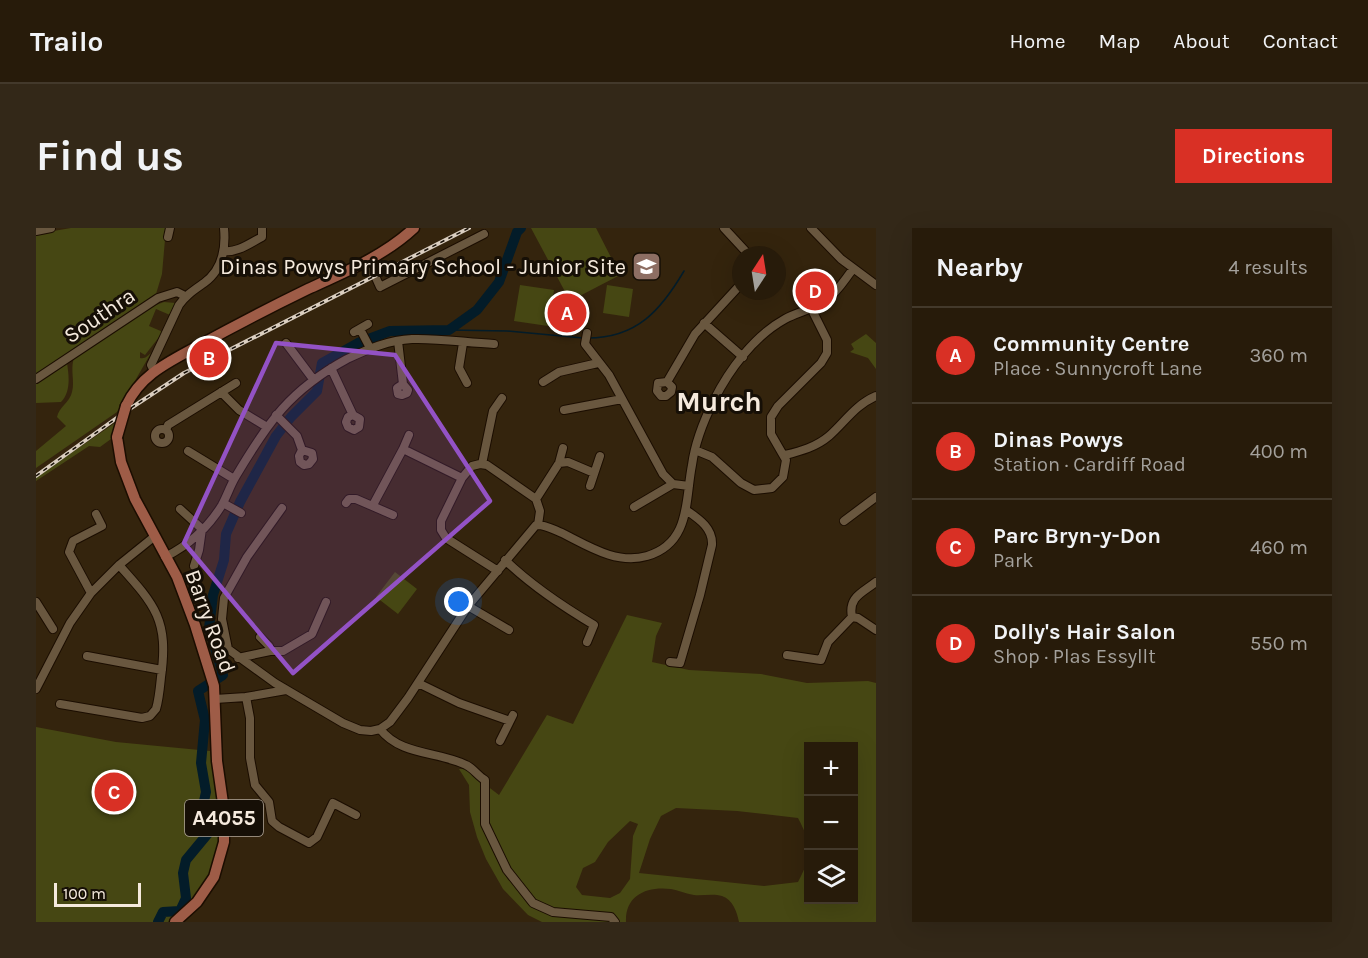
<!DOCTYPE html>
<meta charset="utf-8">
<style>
:root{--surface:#271b0a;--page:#332818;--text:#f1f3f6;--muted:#a4a19c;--line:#43392b;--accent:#d93025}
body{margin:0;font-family:Karla,sans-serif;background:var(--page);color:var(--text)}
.controls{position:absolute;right:18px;bottom:18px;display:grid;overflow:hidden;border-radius:0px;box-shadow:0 6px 24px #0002}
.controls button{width:54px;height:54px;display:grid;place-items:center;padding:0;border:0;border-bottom:2px solid var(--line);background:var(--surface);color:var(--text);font:30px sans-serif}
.compass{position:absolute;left:696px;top:18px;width:54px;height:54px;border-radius:50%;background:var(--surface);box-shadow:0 6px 24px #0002;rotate:12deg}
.scale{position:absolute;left:18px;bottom:15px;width:87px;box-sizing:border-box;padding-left:6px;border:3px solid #f5eadd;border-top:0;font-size:16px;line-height:21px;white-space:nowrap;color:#f5eadd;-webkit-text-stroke:4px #160f06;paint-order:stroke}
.you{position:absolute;left:423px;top:374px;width:21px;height:21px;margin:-15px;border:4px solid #fff;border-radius:50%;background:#1a73e8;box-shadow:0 0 0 9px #1a73e833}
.badge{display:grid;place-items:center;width:39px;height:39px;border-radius:50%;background:var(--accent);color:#fff;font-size:20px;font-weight:700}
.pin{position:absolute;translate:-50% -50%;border:3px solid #fff;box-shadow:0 2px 6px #0006}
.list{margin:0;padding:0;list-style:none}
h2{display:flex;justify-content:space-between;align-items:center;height:78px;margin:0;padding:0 24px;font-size:26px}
h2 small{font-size:20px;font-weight:400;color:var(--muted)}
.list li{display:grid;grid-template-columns:39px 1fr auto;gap:18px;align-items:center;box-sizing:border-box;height:96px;padding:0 24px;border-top:2px solid var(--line)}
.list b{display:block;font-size:22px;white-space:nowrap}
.list p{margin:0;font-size:20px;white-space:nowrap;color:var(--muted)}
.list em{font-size:20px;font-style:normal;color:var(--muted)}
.icon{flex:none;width:33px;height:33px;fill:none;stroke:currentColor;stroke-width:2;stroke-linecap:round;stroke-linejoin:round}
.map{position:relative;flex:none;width:840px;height:694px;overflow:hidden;border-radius:0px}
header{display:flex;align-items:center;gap:36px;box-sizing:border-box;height:84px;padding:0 30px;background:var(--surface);border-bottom:2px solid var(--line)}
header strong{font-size:28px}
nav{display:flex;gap:33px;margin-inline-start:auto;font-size:21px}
.intro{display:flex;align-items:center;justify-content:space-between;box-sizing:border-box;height:144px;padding:0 36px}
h1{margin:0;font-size:42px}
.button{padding:15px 27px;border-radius:0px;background:var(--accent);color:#fff;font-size:21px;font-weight:700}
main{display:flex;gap:36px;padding:0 36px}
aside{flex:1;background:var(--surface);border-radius:0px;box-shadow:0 6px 24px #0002}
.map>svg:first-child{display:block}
.green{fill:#464713;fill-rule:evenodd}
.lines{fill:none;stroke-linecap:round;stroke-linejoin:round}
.stream{stroke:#031c29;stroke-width:1.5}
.river{stroke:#031c29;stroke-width:10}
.minor-casing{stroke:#1b0d00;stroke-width:10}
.major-casing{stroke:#1b0d00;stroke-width:13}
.minor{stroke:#69573f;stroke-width:8}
.major{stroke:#9e5c47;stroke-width:10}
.rail-casing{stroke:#dacec0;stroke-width:4}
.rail{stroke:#160f06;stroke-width:1.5;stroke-dasharray:4.5;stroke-linecap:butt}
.major-bridge-casing{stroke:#1b0d00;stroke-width:13;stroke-linecap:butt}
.major-bridge{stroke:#9e5c47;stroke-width:10}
.marked{fill:#9352c5;fill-opacity:0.2;stroke:#9352c5;stroke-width:4.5;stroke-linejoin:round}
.labels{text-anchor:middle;stroke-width:6;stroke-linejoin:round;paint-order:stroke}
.shield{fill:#160f06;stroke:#b2a89c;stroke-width:1.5}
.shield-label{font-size:21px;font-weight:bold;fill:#f5eadd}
.poi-label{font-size:22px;fill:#f5eadd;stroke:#160f06;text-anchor:end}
.street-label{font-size:22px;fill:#f5eadd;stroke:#160f06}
.district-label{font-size:28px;font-weight:bold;fill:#f5eadd;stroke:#160f06}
</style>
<header>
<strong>Trailo</strong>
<nav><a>Home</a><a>Map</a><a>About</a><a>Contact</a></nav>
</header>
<div class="intro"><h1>Find us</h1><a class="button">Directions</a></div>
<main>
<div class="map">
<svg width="840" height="694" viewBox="0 0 840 694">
<rect width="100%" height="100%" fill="#34240d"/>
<path class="green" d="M35 0H130L126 46 120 66 0 149V6Z
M495 0H560L584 47 534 73Z
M484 57 518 62 512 98 478 93Z
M571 57 597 61 593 89 567 85Z
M128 74 140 75 134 87 120 81 113 98 127 104 109 127 104 124V130C110 131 111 128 115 125L81 184 0 240V223L30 198 21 189C23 179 34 174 36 164 39 153 34 142 38 130L117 78Z
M830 106 840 115V141L832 130 814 124 818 121 815 116Z
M31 135C33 148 35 164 25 174L0 175V155Z
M79 195 75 211 64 219 53 218 0 253V249Z
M359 344 381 361 362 386 340 369Z
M591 387 626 395 620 408 616 434 653 442 725 446 771 455 832 453 840 455V694H703C701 684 697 672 686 668 677 665 667 668 658 667 650 666 642 662 635 661 611 658 589 667 590 694H506L492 687 467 661 450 631 441 609 434 584 433 557 423 541H429L463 567 511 487 537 496ZM772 518H818V672H772ZM640 580 701 583 762 590C776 616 776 628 762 654L728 658 603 645 614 611 625 588ZM594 593 602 596 597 608 594 651 584 665 574 670 546 667 540 659 547 640 559 634 572 614Z
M0 499 80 514 174 523C181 568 192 620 167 661 160 674 144 684 133 694H0Z"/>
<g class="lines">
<path class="stream" d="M413 102 471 103 547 110
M552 110C601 110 625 82 648 43"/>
<path class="river" d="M122 694 127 684 144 683 150 670 147 645 150 632 174 603 166 582 170 564 165 535 169 492 162 463 187 447 173 400 177 367 188 332 190 306 204 274 240 208 255 189 281 163 286 135 322 115 354 103 413 102 441 82 463 54 481 4 485 0"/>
<defs>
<path id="minor" d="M688 0 713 27
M775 0 805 31 840 57
M0 3 15 0
M132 9 134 0
M188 23C201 25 214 15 226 9V0
M330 33 336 44
M340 50 344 59 448 6
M668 95 707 129
M324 101 334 120
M318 104 332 96
M551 105 549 116 573 147 627 246 637 256 653 258
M362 113 367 156 372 162 371 165 366 167 362 166 361 160 367 156
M250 115 277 151
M427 115 423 140 431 155
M295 140 317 187 324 191 323 199 318 202 312 199 310 194 312 189 317 187
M118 143 115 137 143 77C150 67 158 62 168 55 186 42 190 21 188 0
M0 151 122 70 141 64 149 68
M507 154 523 144 562 135
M631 154 636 159 635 164 630 168H625L621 163 622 155 631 154 659 106 705 56
M185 164 203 182 231 199
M528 182 586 171
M240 187 261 208 266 222 263 228 264 234 268 237 273 236 277 231 276 225 266 222
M119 208a7 7 0 1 1 14 0a7 7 0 1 1-14 0Z
M130 202 132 197 200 155
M367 221 373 207
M659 222 676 229 705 255 718 262 736 260 747 249 750 232 735 206V189L742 178 785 135 791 125V112L775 80
M152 223 198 251
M749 227C765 223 780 219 793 208 809 194 819 177 840 168
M523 235 527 220
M446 236 457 183 466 170
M554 258 564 228
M500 271 523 235 532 234 558 245
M187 275 205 285
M310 275 313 271H320L357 287
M337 277 367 221 426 250
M598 279 637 256
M144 281 166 301 163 322 158 338
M808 293 840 269
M129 329C153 317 172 300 186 277 191 268 194 258 200 248 232 194 254 162 311 131 332 121 353 112 376 111 403 110 432 115 458 116
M469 332C496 358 526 378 558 397L551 414
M462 343 410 310 405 302V293L426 250 436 238 444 236 451 237 500 271 504 283 502 297
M55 365 33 324 37 313 66 298 60 286
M0 374 17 401
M432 378 473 402
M816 389C812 369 826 365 840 354
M224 409 233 418 234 423
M192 421 186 391 188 370 211 329 246 280
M183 422 192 421 239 455 307 495 324 502 335 503 344 501 354 494 372 470 432 378 500 297C509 296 518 302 526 305 552 318 581 337 611 328 655 315 649 272 656 237 659 214 668 192 678 172 693 142 718 108 749 91 762 84 778 81 790 72 801 65 809 51 817 41
M751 427 785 432 792 414 816 389 822 390 840 402
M51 428 126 442
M202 430 234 423H247L276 406 290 374
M634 434 644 435 664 367 676 317C677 300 663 291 650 282
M382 455 423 475 474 493
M0 461 34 395 55 365 83 337 119 308
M210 469 214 490V530L219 557 233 574 236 593 243 599 273 615 281 609 297 575 320 587
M179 471 210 469 250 462
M24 476 106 490 114 488 120 481C123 471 124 459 125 449 133 392 119 377 83 337
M344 501C365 528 402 523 430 537 437 540 442 548 449 552V596L471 642 497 675 517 684 575 689 579 694
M464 513 477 487"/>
<path id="major" d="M90 178C105 146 133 134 162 118 198 98 235 79 272 61 309 44 348 28 378 0
M81 209 85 234 99 271 141 349 159 397 178 458 181 533 188 582V614L178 649 161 674 139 694"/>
</defs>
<use href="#minor" class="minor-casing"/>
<use href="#major" class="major-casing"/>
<use href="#minor" class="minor"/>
<use href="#major" class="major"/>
<defs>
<path id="rail" d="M0 248 89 184 148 145 433 0"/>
</defs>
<use href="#rail" class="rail-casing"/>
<use href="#rail" class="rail"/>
<defs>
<path id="major-bridge" d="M81 209 90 178"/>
</defs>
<use href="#major-bridge" class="major-bridge-casing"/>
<use href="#major-bridge" class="major-bridge"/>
</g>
<path class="marked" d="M240 115 359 127 454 273 257 445 148 315Z"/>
<defs>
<symbol id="school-square" viewBox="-11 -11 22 22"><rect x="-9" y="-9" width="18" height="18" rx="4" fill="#8d6e63" stroke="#160f06"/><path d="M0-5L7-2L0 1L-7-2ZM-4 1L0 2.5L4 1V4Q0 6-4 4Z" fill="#fff"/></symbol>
</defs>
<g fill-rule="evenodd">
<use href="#school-square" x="594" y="22" width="33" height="33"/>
</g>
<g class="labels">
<rect class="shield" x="149" y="572" width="78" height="36" rx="4.5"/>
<g class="shield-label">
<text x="188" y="597">A4055</text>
</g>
<g class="poi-label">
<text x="590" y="46">Dinas Powys Primary School - Junior Site</text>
</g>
<g class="street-label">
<text transform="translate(63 87) rotate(-34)" y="8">Southra</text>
<text transform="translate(175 393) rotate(70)" y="8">Barry Road</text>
</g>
<g class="district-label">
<text x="683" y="183">Murch</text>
</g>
</g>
</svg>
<div class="controls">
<button>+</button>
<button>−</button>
<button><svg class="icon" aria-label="layers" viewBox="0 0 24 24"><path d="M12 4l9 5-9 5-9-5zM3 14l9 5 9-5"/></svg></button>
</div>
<svg class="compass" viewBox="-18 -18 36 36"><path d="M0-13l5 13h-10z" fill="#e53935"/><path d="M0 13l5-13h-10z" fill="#a4a19c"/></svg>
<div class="scale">100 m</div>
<div class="you"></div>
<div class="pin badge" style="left:531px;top:85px">A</div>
<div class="pin badge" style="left:173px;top:130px">B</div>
<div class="pin badge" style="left:78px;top:564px">C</div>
<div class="pin badge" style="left:779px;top:63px">D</div>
</div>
<aside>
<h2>Nearby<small>4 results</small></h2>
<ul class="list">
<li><span class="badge">A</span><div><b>Community Centre</b><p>Place · Sunnycroft Lane</p></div><em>360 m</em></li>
<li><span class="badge">B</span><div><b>Dinas Powys</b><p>Station · Cardiff Road</p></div><em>400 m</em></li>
<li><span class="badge">C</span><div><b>Parc Bryn-y-Don</b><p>Park</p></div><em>460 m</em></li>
<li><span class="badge">D</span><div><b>Dolly's Hair Salon</b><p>Shop · Plas Essyllt</p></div><em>550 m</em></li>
</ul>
</aside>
</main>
